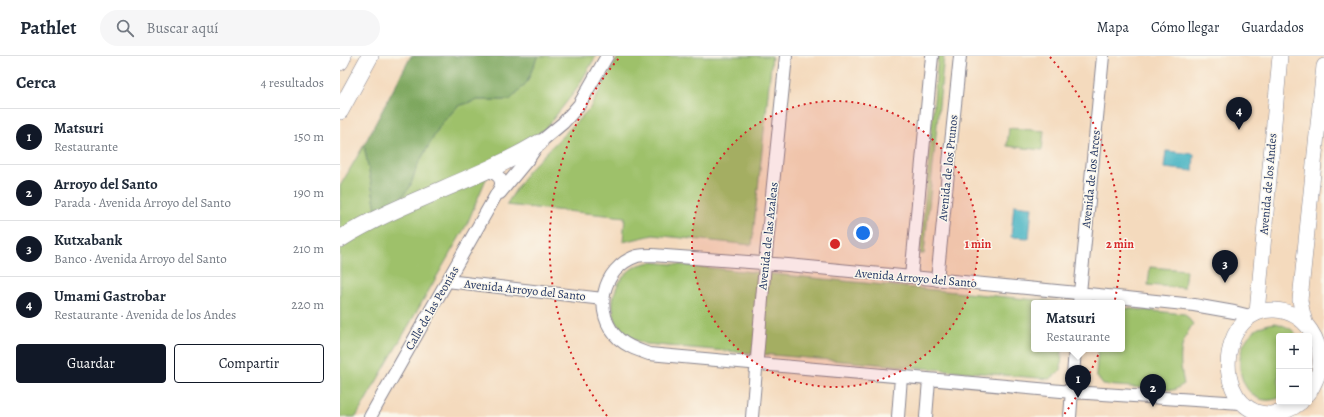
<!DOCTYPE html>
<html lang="es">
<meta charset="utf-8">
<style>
:root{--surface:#fff;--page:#f6f6f7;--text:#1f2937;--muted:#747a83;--line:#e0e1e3;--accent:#111827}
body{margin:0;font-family:Alegreya,serif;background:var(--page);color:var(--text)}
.controls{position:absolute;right:12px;bottom:12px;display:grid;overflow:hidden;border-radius:4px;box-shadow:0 2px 6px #0003}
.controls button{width:36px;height:36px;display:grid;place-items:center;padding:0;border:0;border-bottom:1px solid var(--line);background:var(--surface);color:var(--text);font:20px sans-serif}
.you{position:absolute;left:523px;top:177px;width:14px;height:14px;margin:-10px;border:3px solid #fff;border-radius:50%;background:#1a73e8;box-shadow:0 0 0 6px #1a73e833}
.badge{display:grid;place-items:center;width:26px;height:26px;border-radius:50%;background:var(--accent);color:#fff;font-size:13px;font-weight:700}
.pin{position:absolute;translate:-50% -33px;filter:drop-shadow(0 1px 2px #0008)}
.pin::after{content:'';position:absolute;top:21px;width:14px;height:12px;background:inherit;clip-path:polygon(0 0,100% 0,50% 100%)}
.popup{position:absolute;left:691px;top:244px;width:94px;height:52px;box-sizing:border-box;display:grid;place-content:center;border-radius:4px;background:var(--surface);filter:drop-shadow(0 1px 3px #0005);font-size:13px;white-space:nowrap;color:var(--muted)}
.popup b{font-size:15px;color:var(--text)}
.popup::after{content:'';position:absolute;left:50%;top:100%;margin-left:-8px;border:8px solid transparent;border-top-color:var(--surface)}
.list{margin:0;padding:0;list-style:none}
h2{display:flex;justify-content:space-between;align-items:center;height:52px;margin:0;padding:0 16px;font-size:17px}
h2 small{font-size:13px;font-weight:400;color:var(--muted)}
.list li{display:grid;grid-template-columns:26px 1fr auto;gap:12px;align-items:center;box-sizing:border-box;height:56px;padding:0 16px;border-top:1px solid var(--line)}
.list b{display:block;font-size:15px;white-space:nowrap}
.list p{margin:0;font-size:13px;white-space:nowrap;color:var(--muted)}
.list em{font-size:13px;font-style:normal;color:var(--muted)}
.actions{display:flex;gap:8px;padding:12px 16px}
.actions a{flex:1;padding:9px 0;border:1px solid var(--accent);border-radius:4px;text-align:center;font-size:14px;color:var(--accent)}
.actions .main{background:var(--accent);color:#fff}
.icon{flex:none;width:22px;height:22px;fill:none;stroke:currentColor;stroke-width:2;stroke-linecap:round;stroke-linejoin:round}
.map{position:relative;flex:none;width:984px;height:361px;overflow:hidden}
header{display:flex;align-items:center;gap:24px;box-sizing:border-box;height:56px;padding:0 20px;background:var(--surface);border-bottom:1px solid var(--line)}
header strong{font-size:19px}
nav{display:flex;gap:22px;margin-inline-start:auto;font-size:14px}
.search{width:280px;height:36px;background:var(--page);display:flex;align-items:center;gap:10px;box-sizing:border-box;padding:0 14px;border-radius:22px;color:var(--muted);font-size:15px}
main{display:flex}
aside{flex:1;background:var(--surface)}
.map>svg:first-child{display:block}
.green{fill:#9ec16a;stroke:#5c7864}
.forest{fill:#7ea75e;stroke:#4c6b5e}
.water{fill:#47b4c3;stroke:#317290}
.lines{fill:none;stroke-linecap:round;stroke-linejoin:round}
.minor-casing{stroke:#88848e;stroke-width:14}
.major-casing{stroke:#88848e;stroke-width:16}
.highway-casing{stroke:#88848e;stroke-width:18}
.minor{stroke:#fff;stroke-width:12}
.major{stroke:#fff;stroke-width:15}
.highway{stroke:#fff;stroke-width:17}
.ring{fill:none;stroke:#d62828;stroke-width:2;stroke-dasharray:2 4}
.labels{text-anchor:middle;stroke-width:3;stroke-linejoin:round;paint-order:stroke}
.street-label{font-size:12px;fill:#1b2f5e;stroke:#fbf7ec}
.centre{fill:#d62828;stroke:#fbf7ec;stroke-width:2}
.ring-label{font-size:12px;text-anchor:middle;font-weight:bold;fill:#d62828;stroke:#fbf7ec;stroke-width:3;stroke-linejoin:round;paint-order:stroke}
</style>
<header>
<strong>Pathlet</strong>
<div class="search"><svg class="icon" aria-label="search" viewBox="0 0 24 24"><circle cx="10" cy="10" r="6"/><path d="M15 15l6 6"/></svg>Buscar aquí</div>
<nav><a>Mapa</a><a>Cómo llegar</a><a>Guardados</a></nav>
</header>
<main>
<aside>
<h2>Cerca<small>4 resultados</small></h2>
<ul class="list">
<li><span class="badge">1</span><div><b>Matsuri</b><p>Restaurante</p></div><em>150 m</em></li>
<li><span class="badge">2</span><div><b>Arroyo del Santo</b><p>Parada · Avenida Arroyo del Santo</p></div><em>190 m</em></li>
<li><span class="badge">3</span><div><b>Kutxabank</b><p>Banco · Avenida Arroyo del Santo</p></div><em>210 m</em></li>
<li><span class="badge">4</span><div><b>Umami Gastrobar</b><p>Restaurante · Avenida de los Andes</p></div><em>220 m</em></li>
</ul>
<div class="actions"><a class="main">Guardar</a><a>Compartir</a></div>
</aside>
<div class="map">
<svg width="984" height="361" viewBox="0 0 984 361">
<rect width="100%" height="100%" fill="#fbf7ec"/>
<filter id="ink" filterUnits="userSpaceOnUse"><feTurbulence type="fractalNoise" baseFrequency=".025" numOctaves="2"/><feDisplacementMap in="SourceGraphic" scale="8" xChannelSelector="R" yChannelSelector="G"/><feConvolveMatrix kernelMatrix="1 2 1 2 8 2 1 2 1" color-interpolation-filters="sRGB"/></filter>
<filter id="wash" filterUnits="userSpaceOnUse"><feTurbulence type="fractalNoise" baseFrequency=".012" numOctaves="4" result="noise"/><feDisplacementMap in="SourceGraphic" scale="16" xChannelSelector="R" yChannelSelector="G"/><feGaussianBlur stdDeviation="0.9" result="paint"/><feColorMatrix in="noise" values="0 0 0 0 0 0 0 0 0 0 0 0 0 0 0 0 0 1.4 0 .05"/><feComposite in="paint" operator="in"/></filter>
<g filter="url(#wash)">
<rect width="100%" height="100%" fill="#f4dabd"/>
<path class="green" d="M199 0H256L236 34 206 72 186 86 146 123 127 168 16 361H0V130L24 89 39 169 70 131 77 110 101 68 118 50 138 44H170L187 26 196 4Z
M279 0H432L412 189 313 179 283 186 285 161 166 149 188 115 250 52Z
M598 0H604L584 198H580Z
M669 72 704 75 702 94 667 90Z
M311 206 717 246 718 247H694V293H722L721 314 710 323 305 288C297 285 288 281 282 274 264 254 274 219 299 209 302 208 307 207 311 206Z
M810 211 846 214 844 232 808 229Z
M782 252 845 258 853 268C838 289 839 304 844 328L834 334 763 329 756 319 758 293H782Z
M936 267C944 270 953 272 957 280H939V342C894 359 881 271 936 267Z"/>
<path class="forest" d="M71 0H199L196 4 187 26 170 44H138L118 50 101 68 77 110 70 131 39 169 24 89Z"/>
<path class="water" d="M826 95 854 98 853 115 824 112Z
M674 149 692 151 689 182 671 181Z"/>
</g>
<g filter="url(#ink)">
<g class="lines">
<defs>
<path id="minor" d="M160 137 189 102 199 87 223 67 239 49 267 0
M571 221 592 0
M597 224 620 0
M107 225 263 243
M739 247 763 0
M901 347 732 336 309 298C298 294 288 291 279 283 252 258 261 212 297 200 301 199 307 199 312 199L448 209 758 239 854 249 894 256 910 260
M30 361 160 132C164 122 156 117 147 115
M412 361 425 208 446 0
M558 361 561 321
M586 361 589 324
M730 361 735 293"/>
<path id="major" d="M917 257 940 0
M965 266 962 255 960 244 984 10
M961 346C947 357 933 361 916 356 871 337 883 251 935 254 966 256 984 286 979 315 977 323 973 330 969 337"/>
<path id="highway" d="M0 6 3 0
M0 55 30 0
M0 183C63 144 136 125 199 87"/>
</defs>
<use href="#minor" class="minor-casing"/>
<use href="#major" class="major-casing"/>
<use href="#highway" class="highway-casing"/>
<use href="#minor" class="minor"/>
<use href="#major" class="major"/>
<use href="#highway" class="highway"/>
</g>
</g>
<circle cx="495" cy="188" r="143" fill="#d62828" fill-opacity=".12"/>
<g class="ring">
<circle cx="495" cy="188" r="143"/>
<path d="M267 360A285 285 0 0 1 280 1M710 1A285 285 0 0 1 723 360"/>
</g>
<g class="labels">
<g class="street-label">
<text transform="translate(608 112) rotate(-84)" y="4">Avenida de los Prunos</text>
<text transform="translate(751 123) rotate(-84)" y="4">Avenida de los Arces</text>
<text transform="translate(928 128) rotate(-85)" y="4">Avenida de los Andes</text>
<text transform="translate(428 180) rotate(-84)" y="4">Avenida de las Azaleas</text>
<text transform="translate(576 222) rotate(5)" y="4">Avenida Arroyo del Santo</text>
<text transform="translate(185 234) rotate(6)" y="4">Avenida Arroyo del Santo</text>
<text transform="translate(92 252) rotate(-60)" y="4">Calle de las Peonías</text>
</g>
</g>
<circle cx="495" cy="188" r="6" class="centre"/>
<g class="ring-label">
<text x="638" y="192">1 min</text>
<text x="780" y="192">2 min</text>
</g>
</svg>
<div class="controls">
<button>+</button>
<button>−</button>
</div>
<div class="you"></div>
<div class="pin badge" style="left:738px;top:342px">1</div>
<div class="popup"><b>Matsuri</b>Restaurante</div>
<div class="pin badge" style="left:813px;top:351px">2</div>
<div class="pin badge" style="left:885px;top:227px">3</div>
<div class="pin badge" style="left:899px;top:74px">4</div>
</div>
</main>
